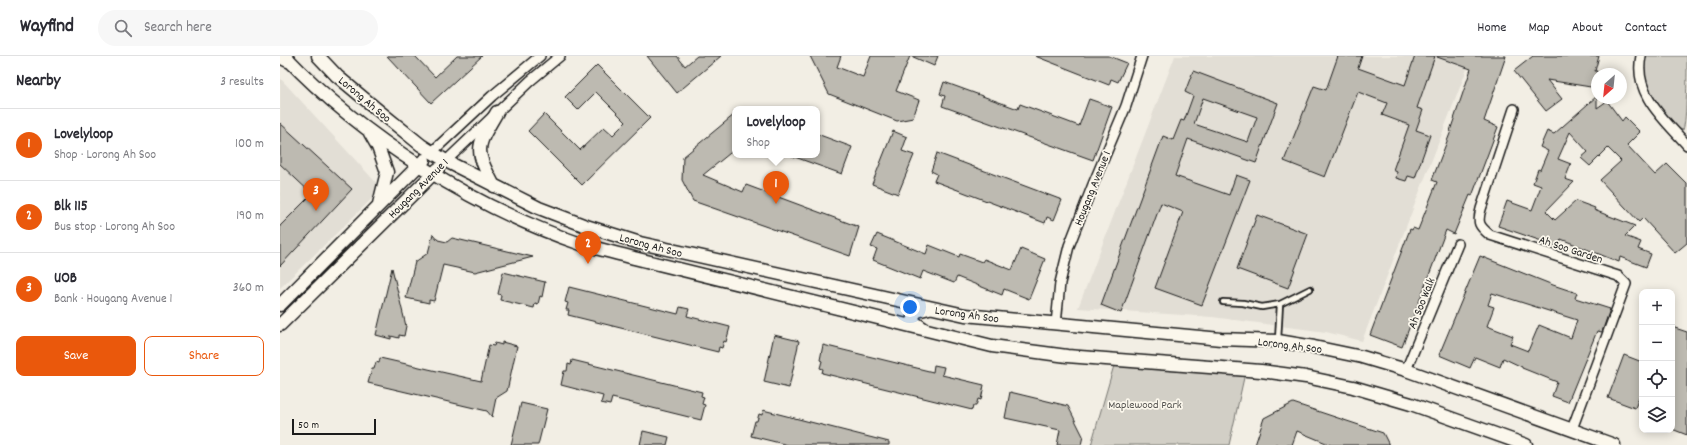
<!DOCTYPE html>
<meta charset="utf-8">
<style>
:root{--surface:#fff;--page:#f7f7f7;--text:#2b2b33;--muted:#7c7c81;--line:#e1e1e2;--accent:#ea580c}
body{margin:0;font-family:Dekko,sans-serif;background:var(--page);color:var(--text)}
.controls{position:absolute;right:12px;bottom:12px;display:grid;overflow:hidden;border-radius:8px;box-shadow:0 2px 10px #0003}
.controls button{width:36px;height:36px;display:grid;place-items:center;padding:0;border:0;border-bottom:1px solid var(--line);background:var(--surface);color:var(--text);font:20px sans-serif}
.compass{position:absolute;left:1311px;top:12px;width:36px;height:36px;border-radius:50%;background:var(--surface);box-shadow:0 2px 10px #0003;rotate:207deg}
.scale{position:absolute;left:12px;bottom:10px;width:84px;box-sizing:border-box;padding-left:4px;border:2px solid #1c1c1c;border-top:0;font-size:11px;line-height:14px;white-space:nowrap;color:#1c1c1c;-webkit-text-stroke:3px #fbf7ec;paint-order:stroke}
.you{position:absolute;left:630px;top:251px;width:14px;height:14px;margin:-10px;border:3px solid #fff;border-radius:50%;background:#1a73e8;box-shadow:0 0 0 6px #1a73e833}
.badge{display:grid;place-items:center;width:26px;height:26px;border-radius:50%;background:var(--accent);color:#fff;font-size:13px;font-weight:700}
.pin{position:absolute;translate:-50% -33px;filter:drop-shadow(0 1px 2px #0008)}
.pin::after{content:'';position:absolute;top:21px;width:14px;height:12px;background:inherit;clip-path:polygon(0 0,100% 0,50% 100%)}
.popup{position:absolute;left:452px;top:50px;width:88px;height:52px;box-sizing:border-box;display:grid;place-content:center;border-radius:8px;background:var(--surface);filter:drop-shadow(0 1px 3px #0005);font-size:13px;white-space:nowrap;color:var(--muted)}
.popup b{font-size:15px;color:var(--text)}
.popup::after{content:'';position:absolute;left:50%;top:100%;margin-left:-8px;border:8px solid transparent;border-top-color:var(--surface)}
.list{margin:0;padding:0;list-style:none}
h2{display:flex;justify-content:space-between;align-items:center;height:52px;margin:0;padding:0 16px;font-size:17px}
h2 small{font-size:13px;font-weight:400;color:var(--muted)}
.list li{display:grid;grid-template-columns:26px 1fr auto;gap:12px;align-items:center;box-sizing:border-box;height:72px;padding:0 16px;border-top:1px solid var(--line)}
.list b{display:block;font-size:15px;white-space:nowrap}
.list p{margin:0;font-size:13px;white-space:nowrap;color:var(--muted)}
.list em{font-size:13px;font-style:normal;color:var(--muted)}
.actions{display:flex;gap:8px;padding:12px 16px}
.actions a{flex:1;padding:9px 0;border:1px solid var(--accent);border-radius:8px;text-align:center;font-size:14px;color:var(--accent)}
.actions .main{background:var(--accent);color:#fff}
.icon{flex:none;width:22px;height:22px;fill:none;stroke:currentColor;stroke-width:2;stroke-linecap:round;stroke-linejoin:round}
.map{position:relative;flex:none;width:1407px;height:389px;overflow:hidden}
header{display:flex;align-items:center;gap:24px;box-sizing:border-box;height:56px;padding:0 20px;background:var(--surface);border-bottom:1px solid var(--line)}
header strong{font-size:19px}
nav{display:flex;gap:22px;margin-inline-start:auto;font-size:14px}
.search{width:280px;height:36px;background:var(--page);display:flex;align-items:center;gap:10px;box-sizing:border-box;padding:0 14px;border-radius:22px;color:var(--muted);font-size:15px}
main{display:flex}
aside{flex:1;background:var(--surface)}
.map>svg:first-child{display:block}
.built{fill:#e2ded5}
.green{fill:#d2cfc6;stroke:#777671}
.building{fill:#bdbab1;stroke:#1c1c1c;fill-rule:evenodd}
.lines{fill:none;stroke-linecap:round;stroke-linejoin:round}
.service-casing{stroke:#1c1c1c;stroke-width:8}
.minor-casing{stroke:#1c1c1c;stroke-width:12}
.secondary-casing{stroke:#1c1c1c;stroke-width:15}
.trunk-casing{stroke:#1c1c1c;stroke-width:17}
.service{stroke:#fbf7ec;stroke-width:4.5}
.minor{stroke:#fbf7ec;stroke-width:9}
.secondary{stroke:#fbf7ec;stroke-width:12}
.trunk{stroke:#fbf7ec;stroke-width:14}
.labels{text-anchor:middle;stroke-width:3.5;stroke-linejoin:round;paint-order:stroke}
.street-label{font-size:12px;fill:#1c1c1c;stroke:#fbf7ec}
.park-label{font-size:12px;fill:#53524f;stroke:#fbf7ec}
</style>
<header>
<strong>Wayfind</strong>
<div class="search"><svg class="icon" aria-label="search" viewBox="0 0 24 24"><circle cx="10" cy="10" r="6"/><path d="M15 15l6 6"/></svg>Search here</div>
<nav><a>Home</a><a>Map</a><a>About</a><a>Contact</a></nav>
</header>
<main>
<aside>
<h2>Nearby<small>3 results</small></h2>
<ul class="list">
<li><span class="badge">1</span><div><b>Lovelyloop</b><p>Shop · Lorong Ah Soo</p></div><em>100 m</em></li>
<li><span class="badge">2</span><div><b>Blk 115</b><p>Bus stop · Lorong Ah Soo</p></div><em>190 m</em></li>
<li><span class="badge">3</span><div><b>UOB</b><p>Bank · Hougang Avenue 1</p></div><em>360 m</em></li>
</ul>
<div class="actions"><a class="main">Save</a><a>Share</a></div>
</aside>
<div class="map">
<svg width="1407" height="389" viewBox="0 0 1407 389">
<rect width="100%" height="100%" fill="#f2eee4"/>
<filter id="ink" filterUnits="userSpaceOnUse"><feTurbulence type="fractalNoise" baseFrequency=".025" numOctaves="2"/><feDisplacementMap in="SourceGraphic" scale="8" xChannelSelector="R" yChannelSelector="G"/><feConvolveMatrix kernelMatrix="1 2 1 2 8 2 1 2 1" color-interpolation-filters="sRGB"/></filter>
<g filter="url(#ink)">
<path class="built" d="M895 0H1192L1082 285 1046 276 932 261 798 252Z
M0 22 102 133 0 232Z"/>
<path class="green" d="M1363 0H1407C1407 14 1407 64 1403 74L1396 72 1366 31Z
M835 306 965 317 949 389H811Z"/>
<path class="building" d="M107 0H135L155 21 177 0H202L151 47Z
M367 0H397L405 10 417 0H441L397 37Z
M530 0H561L557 11 583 21 591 0H630L616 35 639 44 633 62 617 65 549 38Z
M631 0H658L654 10Z
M755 0H829L847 7 838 26 831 23 829 29Z
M1058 0H1082L1078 12 1125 29 1135 0H1155L1137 52 1143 54 1136 74 1150 79 1135 122 1128 120 1126 125 1116 122 1117 116 1113 114 1129 69 1102 59 1107 47 1078 36 1045 121 1004 105 1034 30 1046 34Z
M1157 0H1226L1204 65 1218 71 1192 140 1190 139 1174 178 1166 174 1122 291 1090 279 1130 173 1132 174 1133 172 1138 174 1157 126 1152 124 1171 75H1170L1191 13 1157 1Z
M1253 0H1319L1315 15H1317V32L1267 24 1282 43 1266 55 1234 15Z
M317 9 370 62 302 129 248 75 264 58 300 94 324 71 333 79 346 66 316 36 298 54 285 41Z
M913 15 998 47 976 107 908 83 895 120 949 139 956 119 970 124 922 249 875 232 903 156 881 147 841 257 821 249 883 80 893 84 901 64 904 65 913 40 905 36ZM923 42 977 61 968 86 914 68Z
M664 26 738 53 740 48 799 70 809 43 832 51 813 104 662 50 665 40 660 38Z
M1317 40V52L1327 45 1342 65 1345 61 1360 76 1347 89 1375 119 1387 108 1407 128V187L1395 197 1363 162 1359 166 1320 124 1341 105 1328 92 1310 110 1301 102 1308 96 1290 76 1278 103 1291 108 1285 123 1294 126 1266 155 1275 164 1296 145 1315 152 1314 154 1355 170 1345 180 1361 186 1358 193 1371 198 1366 211 1340 201 1339 206 1281 183 1279 191 1218 170 1227 145 1252 154 1261 130 1253 127 1258 113 1260 114 1268 95 1260 91 1267 75 1274 78Z
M455 58V93L423 119 463 136 466 129 579 171 570 200 413 145 402 124 403 101Z
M0 67 72 133 0 210V170L32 138 0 108Z
M613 75 627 81 622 95 634 99 618 138 592 128Z
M537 78 572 91 562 118 512 100 537 99Z
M657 97 782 144 774 164 767 161 765 167 654 125 657 118 651 115Z
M977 159 1028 178 1008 232 957 213Z
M153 178 158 184 167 186 172 182 253 201 195 216 163 209 154 245 149 244V247L126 242 135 206 148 197Z
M597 178 646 198 649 189 679 201 680 198 702 206 704 203 732 214 741 193 765 203 749 243 724 233 722 239 677 221 674 227 643 215 640 223 593 204 597 193 591 191Z
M1200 200 1273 229 1297 237 1295 242 1330 253 1322 276 1317 275 1288 346 1272 340 1277 326 1242 312V311L1223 302 1220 311 1195 301 1190 312 1159 299ZM1212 237 1297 264 1291 282 1259 269 1248 295 1230 288 1233 280 1207 270 1214 251 1208 249Z
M112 212 126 270 124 280 119 279V282L111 280V283L96 279Z
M223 216 265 226 262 241 260 240 258 248 255 247 254 252 220 244 221 239 218 238Z
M289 231 398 258 400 251 409 253 407 260 450 271 446 286 444 285 442 292 439 291 438 296 288 259 289 254H286L288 247 285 246Z
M1392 271 1407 276V379L1392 373Z
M494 279 519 285 509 332 484 326Z
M222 286 237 290 227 335 216 342 212 361 207 355 88 327 92 313H94L96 306 99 307 100 302 201 325 209 289 214 290 215 287 222 289Z
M543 289 653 316 654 309 664 311 662 319 704 329 701 344 698 343 696 350H693L692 354 542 317 543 313 540 312 542 305 540 304Z
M1344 299 1362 306V334L1355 352 1328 342Z
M292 304 422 336 421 340 424 341 422 348 425 349 421 364 332 342 330 349 321 347 323 340 281 329 284 315H287L288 308 291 309Z
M730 336 788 350 803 380 801 389H777L780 374 725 362Z
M241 347 267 353 258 389H231Z
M1013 347 1103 377 1109 389H1051L1017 375 1012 389H975L984 362Z
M483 354 609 386V389H508L471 380 475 365H477L479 358 482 359Z
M363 375 389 381 387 389H360Z"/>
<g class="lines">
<defs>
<path id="service" d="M943 246 963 247 982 251 1000 248 1030 233
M998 284 1000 248"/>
<path id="minor" d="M1361 0C1353 38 1384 63 1407 89
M1234 53 1201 153C1197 167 1199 170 1210 179L1338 220 1346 228 1292 373
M152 96 212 40 260 0
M166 105 250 25 280 0
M776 268 780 227 789 190 814 126 846 50 862 0
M1126 314 1178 188"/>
<path id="secondary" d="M5 0C83 82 194 152 301 188 318 193 336 197 354 202L712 290 787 300 981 315 1026 321 1073 331 1131 348 1246 389
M38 0 57 20 99 55 141 89 166 105 259 152 306 170 360 187 685 259 941 283 998 285 1034 291 1082 301 1126 314 1334 389
M90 77 98 91 107 116 99 148
M214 130C194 92 196 92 217 56
M0 249 144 104
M0 269 158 113
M644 273 634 266 633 260 637 255 649 252"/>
<path id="trunk" d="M0 0 8 4"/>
</defs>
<use href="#service" class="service-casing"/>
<use href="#minor" class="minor-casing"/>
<use href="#secondary" class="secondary-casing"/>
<use href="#trunk" class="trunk-casing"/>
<use href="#service" class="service"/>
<use href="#minor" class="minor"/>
<use href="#secondary" class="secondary"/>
<use href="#trunk" class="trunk"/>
</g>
</g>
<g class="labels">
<g class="street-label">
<text transform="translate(85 43) rotate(40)" y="4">Lorong Ah Soo</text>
<text transform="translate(138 132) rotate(-45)" y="4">Hougang Avenue 1</text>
<text transform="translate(812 132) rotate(-68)" y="4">Hougang Avenue 1</text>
<text transform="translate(371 189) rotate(15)" y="4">Lorong Ah Soo</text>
<text transform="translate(1291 193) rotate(18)" y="4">Ah Soo Garden</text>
<text transform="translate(1141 247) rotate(-68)" y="4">Ah Soo Walk</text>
<text transform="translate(687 258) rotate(8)" y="4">Lorong Ah Soo</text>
<text transform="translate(1010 289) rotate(7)" y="4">Lorong Ah Soo</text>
</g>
<g class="park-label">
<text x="865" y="352">Maplewood Park</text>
</g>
</g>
</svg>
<div class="controls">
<button>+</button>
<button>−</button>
<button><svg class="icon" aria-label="locate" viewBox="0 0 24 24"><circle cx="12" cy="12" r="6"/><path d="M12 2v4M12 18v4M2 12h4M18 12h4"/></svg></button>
<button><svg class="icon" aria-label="layers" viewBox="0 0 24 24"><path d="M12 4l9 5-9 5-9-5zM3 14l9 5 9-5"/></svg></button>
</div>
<svg class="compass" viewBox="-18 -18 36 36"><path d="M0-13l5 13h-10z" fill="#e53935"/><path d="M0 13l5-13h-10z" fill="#7c7c81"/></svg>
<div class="scale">50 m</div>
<div class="you"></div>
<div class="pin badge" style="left:496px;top:148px">1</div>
<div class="popup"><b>Lovelyloop</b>Shop</div>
<div class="pin badge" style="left:308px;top:208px">2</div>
<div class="pin badge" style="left:36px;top:155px">3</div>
</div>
</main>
